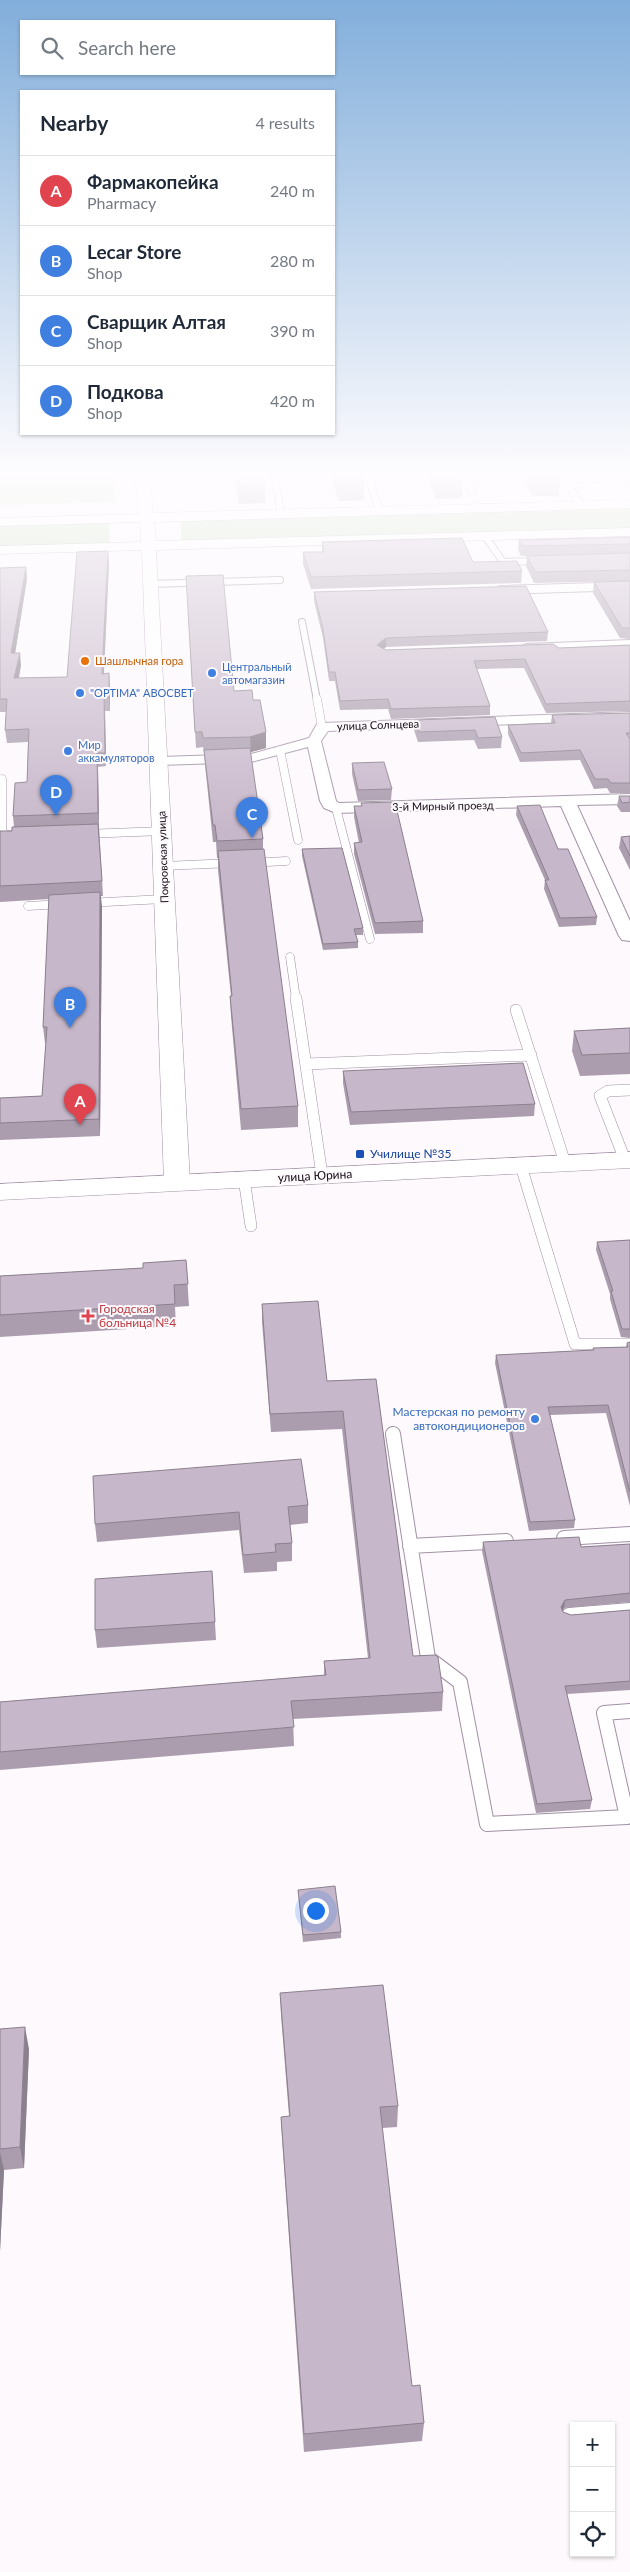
<!DOCTYPE html>
<meta charset="utf-8">
<style>
:root{--surface:#fff;--page:#f6f6f7;--text:#1f2937;--muted:#747a83;--line:#e0e1e3;--accent:#ea580c}
body{margin:0;font-family:Lato,sans-serif;background:var(--page);color:var(--text)}
.controls{position:absolute;right:15px;bottom:15px;display:grid;overflow:hidden;border-radius:0px;box-shadow:0 1px 4px #0004}
.controls button{width:45px;height:45px;display:grid;place-items:center;padding:0;border:0;border-bottom:1px solid var(--line);background:var(--surface);color:var(--text);font:25px sans-serif}
.you{position:absolute;left:315px;top:1910px;width:18px;height:18px;margin:-12px;border:4px solid #fff;border-radius:50%;background:#1a73e8;box-shadow:0 0 0 8px #1a73e833}
.badge{display:grid;place-items:center;width:32px;height:32px;border-radius:50%;background:var(--accent);color:#fff;font-size:16px;font-weight:700}
.pin{position:absolute;translate:-50% -41px;filter:drop-shadow(0 1px 2px #0008)}
.pin::after{content:'';position:absolute;top:26px;width:18px;height:15px;background:inherit;clip-path:polygon(0 0,100% 0,50% 100%)}
.list{margin:0;padding:0;list-style:none}
h2{display:flex;justify-content:space-between;align-items:center;height:65px;margin:0;padding:0 20px;font-size:21px}
h2 small{font-size:16px;font-weight:400;color:var(--muted)}
.list li{display:grid;grid-template-columns:32px 1fr auto;gap:15px;align-items:center;box-sizing:border-box;height:70px;padding:0 20px;border-top:1px solid var(--line)}
.list b{display:block;font-size:19px;white-space:nowrap}
.list p{margin:0;font-size:16px;white-space:nowrap;color:var(--muted)}
.list em{font-size:16px;font-style:normal;color:var(--muted)}
.icon{flex:none;width:28px;height:28px;fill:none;stroke:currentColor;stroke-width:2;stroke-linecap:round;stroke-linejoin:round}
.map{position:relative;flex:none;width:630px;height:2572px;overflow:hidden}
.search{position:absolute;background:var(--surface);box-shadow:0 1px 4px #0004;left:20px;top:20px;width:315px;height:55px;display:flex;align-items:center;gap:12px;box-sizing:border-box;padding:0 18px;border-radius:0px;color:var(--muted);font-size:19px}
.panel{position:absolute;background:var(--surface);box-shadow:0 1px 4px #0004;left:20px;top:90px;width:315px;height:345px;border-radius:0px}
.map>svg:first-child{display:block}
.green{fill:#c4deba}
.lines{fill:none;stroke-linecap:round;stroke-linejoin:round}
.service-far3-casing{stroke:#a191a4;stroke-width:8}
.service-far2-casing{stroke:#a191a4;stroke-width:9}
.service-far1-casing{stroke:#a191a4;stroke-width:12}
.service-casing{stroke:#a191a4;stroke-width:16}
.minor-casing{stroke:#a191a4;stroke-width:2}
.tertiary-casing{stroke:#a191a4;stroke-width:1}
.secondary-casing{stroke:#a191a4;stroke-width:1}
.service-far3{stroke:#fff;stroke-width:6}
.service-far2{stroke:#fff;stroke-width:8}
.service-far1{stroke:#fff;stroke-width:11}
.service{stroke:#fff;stroke-width:14}
.minor{fill:#fff;fill-rule:evenodd}
.tertiary{fill:#fff;fill-rule:evenodd}
.secondary{fill:#fff;fill-rule:evenodd}
.wall{fill:#ab9dae}
.shaded-wall{fill:#8b808d}
.building{fill:#c7b7ca;stroke:#8b808d}
.food-dot{fill:#e8710a;stroke:#fdf9fd;stroke-width:2}
.shop-dot{fill:#3f7fe0;stroke:#fdf9fd;stroke-width:2}
.transit-dot{fill:#1a4fb4;stroke:#fdf9fd;stroke-width:2}
.health-dot{fill:#e0444e;stroke:#fdf9fd;stroke-width:2}
.labels{text-anchor:middle;stroke-width:4;stroke-linejoin:round;paint-order:stroke}
.far-food-label{font-size:11px;fill:#c56008;stroke:#fdf9fd;text-anchor:start}
.far-shop-label{font-size:11px;fill:#366cbe;stroke:#fdf9fd;text-anchor:start}
.far-street-label{font-size:11px;fill:#140e15;stroke:#fdf9fd}
.transit-label{font-size:12px;fill:#164399;stroke:#fdf9fd;text-anchor:start}
.street-label{font-size:12px;fill:#140e15;stroke:#fdf9fd}
.health-label{font-size:12px;fill:#be3a42;stroke:#fdf9fd;text-anchor:start}
.shop-label{font-size:12px;fill:#366cbe;stroke:#fdf9fd;text-anchor:end}
</style>
<div class="map">
<svg width="630" height="2572" viewBox="0 0 630 2572">
<rect width="100%" height="100%" fill="#fdf9fd"/>
<path class="green" d="M0 471H114L115 502 0 505Z
M630 507V529L181 542V519Z
M109 522 110 545 0 548V525Z"/>
<g class="lines">
<defs>
<path id="service-far3" d="M274 471 281 514
M367 471 379 511
M463 471 472 491
M560 471 581 505
M565 480 630 478
M485 536 503 562 541 561
M150 584 280 580
M302 622 317 700"/>
<path id="service-far2" d="M317 699 322 727
M280 750 298 840
M2 779V829L4 834 16 836
M336 808 370 939
M85 834 163 831
M250 863 286 861
M163 866 232 863
M86 903 164 899
M28 906 63 904
M290 957 296 999"/>
<path id="service-far1" d="M296 998 322 1175
M516 1010 565 1163
M307 1064 531 1055
M625 1160 600 1096 608 1091 630 1090
M521 1166 575 1344H630
M244 1179 251 1226"/>
<path id="service" d="M393 1434 428 1658 460 1682 487 1824 627 1817 604 1713 630 1711
M564 1538 630 1534
M410 1546 506 1541
M569 1615 630 1610"/>
<path id="minor" d="M630 582V590L499 594 493 590 499 586Z
M630 640V648L526 652 519 648 526 644Z
M630 712V720L328 731 321 741 336 801 339 803 630 794V804L577 805 630 921V941L622 940 619 936 561 806 336 813 324 808 320 801 308 747 251 762 160 765 153 761 160 757 251 754 309 738 317 724 322 723Z"/>
<path id="tertiary" d="M135 471H149L153 513 630 500V508L154 522 156 541 630 528V536L156 550 190 1182 186 1187 177 1190 168 1187 164 1182 142 550 0 554V546L141 542 140 522 0 526V518L139 514Z"/>
<path id="secondary" d="M630 1152V1168L0 1200V1184Z"/>
</defs>
<use href="#service-far3" class="service-far3-casing"/>
<use href="#service-far2" class="service-far2-casing"/>
<use href="#service-far1" class="service-far1-casing"/>
<use href="#service" class="service-casing"/>
<use href="#minor" class="minor-casing"/>
<use href="#tertiary" class="tertiary-casing"/>
<use href="#secondary" class="secondary-casing"/>
<use href="#service-far3" class="service-far3"/>
<use href="#service-far2" class="service-far2"/>
<use href="#service-far1" class="service-far1"/>
<use href="#service" class="service"/>
<use href="#minor" class="minor"/>
<use href="#tertiary" class="tertiary"/>
<use href="#secondary" class="secondary"/>
</g>
<path class="wall" d="M233 471H262L265 485V503L239 504Z
M329 471H360L364 482V500L339 501Z
M424 471H459L463 480 462 498 436 499Z
M518 471H556L560 478 559 496H533Z
M576 471H630V473L579 475Z
M630 537V581L534 583 526 566 527 556H521L518 550 519 540Z
M322 542 473 562 522 571 521 583 311 589 303 564V552H322Z
M109 563 104 674 110 686V711H105L106 766 98 767 99 827 103 896H101L102 908 100 1136 0 1140V1098L42 1096 46 1043H45L43 1027 49 899 0 902V831H12L14 827 13 816 27 782 28 742 7 743 5 730 6 712H0V568L26 567 27 579 15 653 21 665 19 678 67 677Z
M186 576 234 691 253 700 266 748 250 752 263 839V849L298 1106V1127L241 1130 231 1016 230 996H231L218 870V858H217L216 842H213L205 765 204 754 203 747 196 748Z
M630 581V639L620 638 593 593 594 582Z
M314 592 548 632 547 641 386 647 384 649 386 650 559 648 630 645V711L546 713 524 668 477 669 490 706V715L391 719 388 709 340 710 335 681H329L323 638 314 601Z
M630 713V793H610L607 788 594 789 580 760 520 762 508 734V725L551 723 552 715Z
M495 717 502 737 501 748 478 749 474 740 418 742 414 730 415 720Z
M352 763 392 789 391 800 358 801 352 774Z
M619 796H630V812H621L617 806Z
M361 803 423 921V933L375 934 354 854V843H359L354 817V806H361Z
M517 806 558 849 597 917 596 925 559 927 544 889 545 880 516 815Z
M630 836V870L619 848 621 837Z
M302 849 363 928V935H356L358 942V948L323 950 302 856Z
M630 1028V1074L580 1076 572 1051 574 1031Z
M343 1071 535 1104 534 1116 350 1125 343 1083Z
M630 1240V1338L621 1337 610 1299V1294L596 1250 597 1242Z
M186 1260 189 1306 175 1307 176 1326 0 1337V1276L143 1268Z
M262 1304 327 1381 376 1379 413 1656 443 1692 442 1711 293 1719 294 1746 0 1770V1702L324 1675V1661L368 1658 342 1429 271 1432 262 1322Z
M630 1342V1506L606 1413 550 1415 575 1520 574 1528 529 1531 495 1363 496 1355 593 1350V1348L626 1347 627 1343Z
M308 1505V1523L290 1525 292 1543V1561L277 1562V1571L244 1573 239 1530 97 1542 95 1524Z
M483 1542 581 1547 630 1544V1602L564 1608 563 1610V1612L571 1615 630 1610V1690L567 1694 592 1800 590 1809 536 1813 482 1551Z
M212 1571 216 1640 97 1648 95 1630Z
M298 1890 341 1932V1938L303 1942Z
M280 1993 398 2106 397 2127 382 2128 412 2386 424 2423 422 2441 304 2452 282 2138 281 2117 289 2116 281 2015Z
M0 2029 29 2049 24 2168 4 2170 0 2251Z"/>
<path class="shaded-wall" d="M108 551 109 563 103 686 102 674Z
M26 567 27 579 13 666 11 653Z
M386 638V647L377 654V645Z
M20 653 21 665 16 691 14 678Z
M109 673 110 686V711L109 698Z
M104 698 105 711 106 766 105 753Z
M266 732V748L251 752 250 737Z
M97 753 98 767 99 827 98 813Z
M100 892 102 908 100 1136 99 1119Z
M565 1600 564 1608 560 1615 561 1607Z
M25 2027 29 2049 24 2168 20 2147Z
M0 2152 4 2170 0 2251Z"/>
<path class="building" d="M236 471H262L265 485 239 486Z
M335 471H360L364 482 339 483Z
M432 471H459L463 480 437 481Z
M530 471H556L560 478H534Z
M630 537V544L522 546 519 540Z
M462 538 473 562 517 561 522 571 311 577 303 552H324L322 542Z
M108 551 102 674 109 673V698H104L105 753H97L98 813 13 816 15 783 27 782 29 729 5 730 7 699H0V568L26 567 11 653H20L14 678 67 677 77 552Z
M630 553V570L535 572 527 556Z
M223 575 234 691 252 690 253 700H260L266 732 250 737 203 738 202 732H195L186 576Z
M630 581V628H622L594 582Z
M526 586 548 632 386 638 377 645 386 650 553 644 559 648 630 645V701L546 704 525 659 474 661 490 706 391 709 388 699 340 701 335 672H329L323 629 314 592Z
M630 713V733H626L630 739V783H611L608 779H595L580 750 521 753 508 725 555 723 552 715Z
M495 717 502 737 478 738 475 730 419 732 415 720Z
M250 748 263 839 217 841 215 825H213L204 750Z
M384 762 392 789 358 790 352 763Z
M619 796H630V802L622 803Z
M395 802 423 921 375 923 354 843 362 842 354 806H362L361 803Z
M540 805 558 849H568L597 917 560 918 545 880H549L517 806Z
M98 824 102 881 0 886V831H12V827Z
M630 836V856L621 837Z
M342 848 363 928 354 929 358 942 323 944 302 849Z
M264 849 298 1106 241 1109 230 996H232L218 851Z
M100 892 99 1119 0 1123V1098L42 1096 47 1027H43L49 895Z
M630 1028V1053L582 1055 574 1031Z
M523 1063 535 1104 351 1112 343 1071Z
M630 1240V1329H622L611 1291H613L597 1242Z
M186 1260 188 1284 174 1285 175 1304 0 1315V1276L143 1268V1263Z
M318 1301 327 1381 376 1379 413 1656 435 1655 438 1657 443 1692 291 1701 294 1727 0 1752V1702L326 1675 324 1661 370 1658 343 1411 270 1414 262 1304Z
M630 1342V1492L608 1405 548 1407 575 1520 530 1522 496 1355 594 1350 593 1348 628 1347 627 1343Z
M301 1459 308 1505 288 1507 292 1543 275 1544 276 1552 243 1555 239 1512 95 1524 93 1476Z
M579 1537 581 1547 630 1544V1593L565 1600 561 1607 563 1612 571 1615 630 1610V1681L565 1686 592 1800 537 1804 483 1542Z
M212 1571 215 1622 95 1630V1579Z
M335 1886 341 1932 303 1935 298 1890Z
M383 1985 398 2106 380 2107 412 2386 420 2385 424 2423 304 2434 281 2117 290 2116 280 1993Z
M25 2027 20 2147 0 2149V2029Z"/>
<linearGradient id="sky" x2="0" y2="1"><stop stop-color="#82aedb"/><stop offset="0.57" stop-color="#fefcfe"/><stop offset="1" stop-color="#fefcfe" stop-opacity="0"/></linearGradient>
<rect width="630" height="831" fill="url(#sky)"/>
<circle class="food-dot" cx="85" cy="661" r="5"/>
<g class="shop-dot">
<circle cx="212" cy="673" r="5"/>
<circle cx="80" cy="693" r="5"/>
<circle cx="68" cy="751" r="5"/>
<circle cx="535" cy="1419" r="5"/>
</g>
<rect class="transit-dot" x="355" y="1149" width="10" height="10" rx="2.5"/>
<path class="health-dot" d="M85.5 1308.5h5v5h5v5h-5v5h-5v-5h-5v-5h5z"/>
<g class="labels">
<g class="far-food-label">
<text x="95" y="665">Шашлычная гора</text>
</g>
<g class="far-shop-label">
<text x="222" y="671">Центральный<tspan x="222" dy="13">автомагазин</tspan></text>
<text x="90" y="697">"OPTIMA" АВОСВЕТ</text>
<text x="78" y="749">Мир<tspan x="78" dy="13">аккамуляторов</tspan></text>
</g>
<g class="far-street-label">
<text transform="translate(378 725) rotate(-2)" y="4">улица Солнцева</text>
<text transform="translate(443 806) rotate(-1)" y="4">3-й Мирный проезд</text>
<text transform="translate(163 857) rotate(-92)" y="4">Покровская улица</text>
</g>
<g class="transit-label">
<text x="370" y="1158">Училище №35</text>
</g>
<g class="street-label">
<text transform="translate(315 1176) rotate(-3)" y="4">улица Юрина</text>
</g>
<g class="health-label">
<text x="99" y="1313">Городская<tspan x="99" dy="14">больница №4</tspan></text>
</g>
<g class="shop-label">
<text x="525" y="1416">Мастерская по ремонту<tspan x="525" dy="14">автокондиционеров</tspan></text>
</g>
</g>
</svg>
<div class="controls">
<button>+</button>
<button>−</button>
<button><svg class="icon" aria-label="locate" viewBox="0 0 24 24"><circle cx="12" cy="12" r="6"/><path d="M12 2v4M12 18v4M2 12h4M18 12h4"/></svg></button>
</div>
<div class="you"></div>
<div class="pin badge" style="left:80px;top:1125px;background:#e0444e">A</div>
<div class="pin badge" style="left:70px;top:1028px;background:#3f7fe0">B</div>
<div class="pin badge" style="left:252px;top:838px;background:#3f7fe0">C</div>
<div class="pin badge" style="left:56px;top:816px;background:#3f7fe0">D</div>
<div class="search"><svg class="icon" aria-label="search" viewBox="0 0 24 24"><circle cx="10" cy="10" r="6"/><path d="M15 15l6 6"/></svg>Search here</div>
<section class="panel">
<h2>Nearby<small>4 results</small></h2>
<ul class="list">
<li><span class="badge" style="background:#e0444e">A</span><div><b>Фармакопейка</b><p>Pharmacy</p></div><em>240 m</em></li>
<li><span class="badge" style="background:#3f7fe0">B</span><div><b>Lecar Store</b><p>Shop</p></div><em>280 m</em></li>
<li><span class="badge" style="background:#3f7fe0">C</span><div><b>Сварщик Алтая</b><p>Shop</p></div><em>390 m</em></li>
<li><span class="badge" style="background:#3f7fe0">D</span><div><b>Подкова</b><p>Shop</p></div><em>420 m</em></li>
</ul>
</section>
</div>
